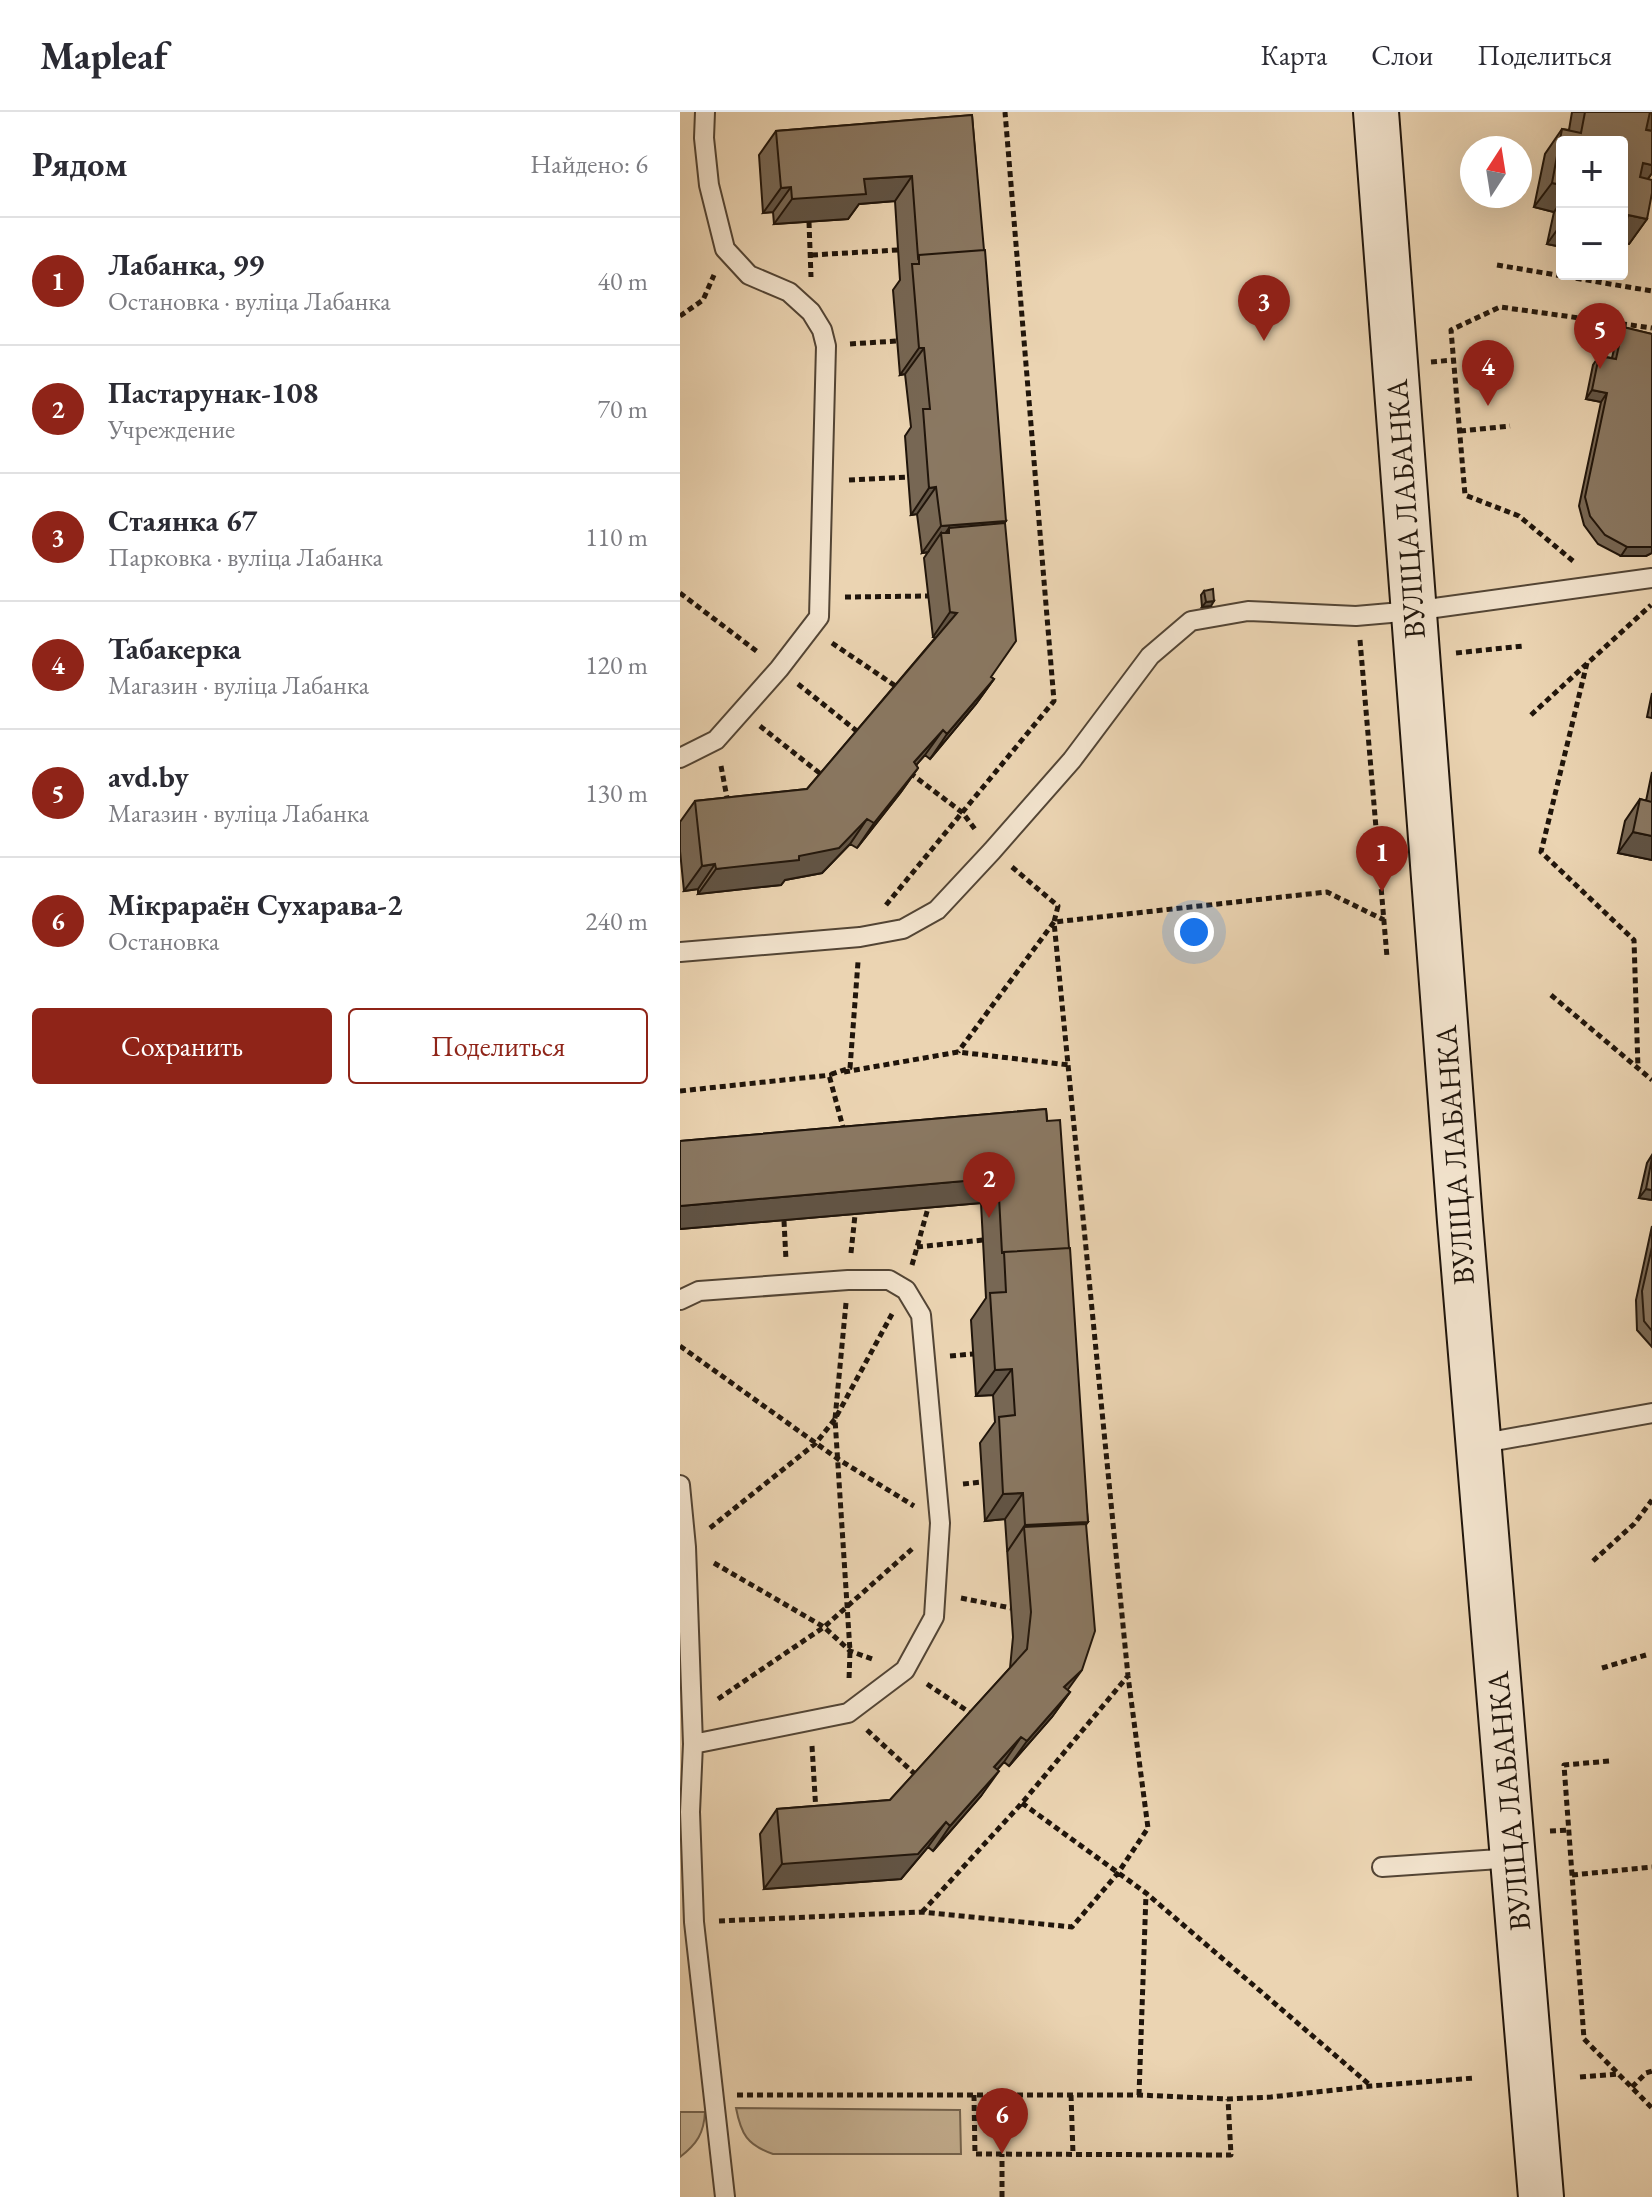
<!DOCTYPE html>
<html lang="ru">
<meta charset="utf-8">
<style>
:root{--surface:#fff;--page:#f2f2f3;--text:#2b2b33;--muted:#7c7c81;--line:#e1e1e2;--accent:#8f2418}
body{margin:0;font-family:"EB Garamond",serif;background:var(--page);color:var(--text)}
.controls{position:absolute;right:24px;top:24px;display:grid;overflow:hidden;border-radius:8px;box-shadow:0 8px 32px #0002}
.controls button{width:72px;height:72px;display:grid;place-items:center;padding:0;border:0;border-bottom:2px solid var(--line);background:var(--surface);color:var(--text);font:40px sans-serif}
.compass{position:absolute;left:780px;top:24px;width:72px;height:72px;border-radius:50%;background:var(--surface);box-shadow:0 8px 32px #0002;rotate:12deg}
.you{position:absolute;left:514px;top:820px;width:28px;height:28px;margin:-20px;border:6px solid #fff;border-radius:50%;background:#1a73e8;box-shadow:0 0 0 12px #1a73e833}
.badge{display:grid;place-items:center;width:52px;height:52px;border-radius:50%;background:var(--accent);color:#fff;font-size:26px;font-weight:700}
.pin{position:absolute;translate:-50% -66px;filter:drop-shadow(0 2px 4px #0008)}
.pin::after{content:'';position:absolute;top:42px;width:28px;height:24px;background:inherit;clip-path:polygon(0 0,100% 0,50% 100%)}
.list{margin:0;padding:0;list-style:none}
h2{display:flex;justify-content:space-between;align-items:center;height:104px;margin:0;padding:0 32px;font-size:34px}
h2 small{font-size:26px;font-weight:400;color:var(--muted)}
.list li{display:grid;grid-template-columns:52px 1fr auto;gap:24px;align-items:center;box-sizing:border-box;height:128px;padding:0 32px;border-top:2px solid var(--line)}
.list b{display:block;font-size:30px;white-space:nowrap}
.list p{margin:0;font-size:26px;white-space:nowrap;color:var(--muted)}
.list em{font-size:26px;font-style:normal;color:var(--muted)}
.actions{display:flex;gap:16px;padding:24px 32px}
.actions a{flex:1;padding:18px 0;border:2px solid var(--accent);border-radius:8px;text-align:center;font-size:28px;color:var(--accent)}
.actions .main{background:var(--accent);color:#fff}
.map{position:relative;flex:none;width:972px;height:2085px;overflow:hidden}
header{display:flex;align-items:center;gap:48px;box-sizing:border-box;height:112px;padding:0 40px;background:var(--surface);border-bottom:2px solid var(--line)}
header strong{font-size:38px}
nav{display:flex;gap:44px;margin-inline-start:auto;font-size:28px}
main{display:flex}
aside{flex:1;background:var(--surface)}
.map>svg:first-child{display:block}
.green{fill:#c8b496;stroke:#746450;stroke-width:2}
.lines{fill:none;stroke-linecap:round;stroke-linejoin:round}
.lane-casing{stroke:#534535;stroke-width:22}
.secondary-casing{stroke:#20150b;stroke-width:48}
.path{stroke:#20150b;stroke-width:5;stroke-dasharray:6 4;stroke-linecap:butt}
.lane{stroke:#f2e3cd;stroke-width:18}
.secondary{stroke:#f2e3cd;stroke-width:44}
.wall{fill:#776754;stroke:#20150b;stroke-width:2}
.shaded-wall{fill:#615445;stroke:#20150b;stroke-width:2}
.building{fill:#8a7862;stroke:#20150b;stroke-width:2}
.labels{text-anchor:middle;stroke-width:7;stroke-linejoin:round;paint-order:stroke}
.street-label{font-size:30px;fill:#20150b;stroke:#f2e3cd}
</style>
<header>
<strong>Mapleaf</strong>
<nav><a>Карта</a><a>Слои</a><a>Поделиться</a></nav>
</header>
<main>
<aside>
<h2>Рядом<small>Найдено: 6</small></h2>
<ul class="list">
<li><span class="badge">1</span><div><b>Лабанка, 99</b><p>Остановка · вуліца Лабанка</p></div><em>40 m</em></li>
<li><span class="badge">2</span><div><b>Пастарунак-108</b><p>Учреждение</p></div><em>70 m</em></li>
<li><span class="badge">3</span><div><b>Стаянка 67</b><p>Парковка · вуліца Лабанка</p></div><em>110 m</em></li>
<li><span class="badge">4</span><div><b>Табакерка</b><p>Магазин · вуліца Лабанка</p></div><em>120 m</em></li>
<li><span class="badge">5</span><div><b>avd.by</b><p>Магазин · вуліца Лабанка</p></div><em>130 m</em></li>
<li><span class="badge">6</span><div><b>Мікрараён Сухарава-2</b><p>Остановка</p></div><em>240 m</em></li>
</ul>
<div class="actions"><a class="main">Сохранить</a><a>Поделиться</a></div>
</aside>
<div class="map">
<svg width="972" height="2085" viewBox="0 0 972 2085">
<rect width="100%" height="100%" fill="#ebd4b2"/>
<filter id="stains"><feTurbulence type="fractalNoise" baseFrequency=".0025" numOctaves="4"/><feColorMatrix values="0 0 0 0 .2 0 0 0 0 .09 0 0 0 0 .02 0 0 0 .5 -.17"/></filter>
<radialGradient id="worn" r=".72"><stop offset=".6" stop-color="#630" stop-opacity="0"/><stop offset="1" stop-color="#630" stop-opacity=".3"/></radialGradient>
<path class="green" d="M56 1996 280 1998 281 2042H93C67 2033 61 2022 56 1996Z
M0 2000H25C24 2021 17 2032 0 2045Z"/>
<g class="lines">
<defs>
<path id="lane" d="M0 646 36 628 99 557 139 505 146 234 142 218 131 200 109 180 69 163 45 137 29 73 24 26 25 0
M0 840 180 825 223 817 257 798 312 739 392 648 470 544 511 509 568 499 676 504 733 499 972 466
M0 1188 19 1179 168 1168H209L226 1178 241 1203 260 1411 254 1505 225 1558 168 1601 13 1632
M798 1332 972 1301
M0 1373 6 1435 13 1632 10 1700 14 1810 45 2085
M702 1755 834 1746"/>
<path id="secondary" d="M696 0 780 1109 861 2085"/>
</defs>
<use href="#lane" class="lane-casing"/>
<use href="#secondary" class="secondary-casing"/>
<path class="path" d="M129 110 131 165
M132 143 218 138
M817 153 972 179
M0 204 23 188 34 163
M170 232 217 229
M751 250 774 248
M780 319 830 314
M169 368 228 365
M893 449 839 404 785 383 771 218 820 195 972 216
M0 481 79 541
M165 485 248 484
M680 528 707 845
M152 531 217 575
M776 541 843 534
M907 551 861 740 954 828 958 957
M118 572 178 620
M851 603 971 493
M80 614 142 663
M41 654 48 691
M230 661 283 701 297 720
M332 755 378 794 374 810 647 780 704 808
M206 793 374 589 325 0
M871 883 972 968
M164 960 278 940 389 953
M0 979 151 963
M164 1019 149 963 170 956 178 850
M104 1109 106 1148
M237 1135 303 1128
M171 1141 175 1103
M232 1153 248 1096
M166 1191 155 1307 170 1539 169 1568
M0 1234 158 1347 234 1394
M270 1244 293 1242
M283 1372 302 1370
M30 1416 136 1331 155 1307 212 1202
M913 1449 954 1412 972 1388
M34 1451 144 1515 170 1539 195 1548
M281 1486 331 1496
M922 1556 966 1543
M247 1572 292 1602
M38 1587 144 1515 232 1437
M187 1618 237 1664
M132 1634 136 1700
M929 1649 884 1653 904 1927 972 1996
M342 1691 466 1781 691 1974
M870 1719 889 1718
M892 1763 972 1755
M242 1800 342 1691 447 1565
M39 1809 242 1800 392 1815 438 1761 468 1716 448 1564 374 810 278 940
M900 1965 939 1962
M952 1975 966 1961 972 1959
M57 1983H459L548 1987 591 1985 691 1974 794 1966
M294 1983 295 2042 551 2043 548 1987
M391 1983 393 2042
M459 1983 466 1782
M322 2085V2042"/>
<use href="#lane" class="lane"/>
<use href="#secondary" class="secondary"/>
</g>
<path class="wall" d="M892 0H972V61L968 67 967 107 949 132 942 131V30H882V135L867 132 874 100 854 95 865 42 882 17 889 18Z
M292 3 324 411 311 565 314 567 296 592 250 647 245 643 236 653 238 656 221 680 177 736 170 732 142 761 105 768 101 773 18 782V777L4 779 0 739V710L15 689 127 677 256 525H253L244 446 248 440 242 441 237 402 231 403 225 324 231 315 225 262 220 263 213 178 220 168 215 89 179 92 168 107 94 112 93 100 83 101 79 43 96 19Z
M943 215 972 222V441L966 444H941L918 432 904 413 899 394 921 290 906 287 913 253 919 244 932 246 937 224Z
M524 479 531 494 522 495 521 483Z
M972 581V606L967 605Z
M972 660V748L938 741 945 709 960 687 966 689Z
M366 997 408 1410 406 1412 387 1578 390 1580 372 1605 329 1654 324 1650 317 1658 301 1684 253 1739 248 1735 221 1767 84 1777 80 1722 97 1697 210 1688 330 1556 333 1525 325 1407 305 1409 300 1331 315 1310 313 1283 296 1284 291 1208 306 1186 301 1091 0 1117V1029Z
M972 1043V1088L959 1086 967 1051Z
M972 1114V1235L957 1218 956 1188Z"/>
<path class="shaded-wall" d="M965 0H972V19L955 15Z
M963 51 972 53V61L959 79 945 76Z
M232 64 215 89 179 92 168 107 94 112 112 87 184 67Z
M872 71 882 73V88L874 100 854 95Z
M111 75 93 100 83 101 101 76Z
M948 103 967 107 949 132 942 131V111Z
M882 111V135L867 132Z
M239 236H244L225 262 220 263Z
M912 278 927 281 921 290 906 287Z
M256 375 237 402 231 403 249 376Z
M326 409 307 435 269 421V416L262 426 261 421 248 440 242 441 261 414Z
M947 435H972V441L966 444H941Z
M534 489 531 494 522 495 526 490Z
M270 500 277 501 259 526 253 525Z
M314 567 296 592 250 647 267 622Z
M263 618 245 643 217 675 234 650Z
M238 656 221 680 177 736 194 711Z
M187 707 170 732 142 761 105 768 101 773 18 782 36 757 119 744Z
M953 720 972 724V748L938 741Z
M35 752 18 777 4 779 22 754Z
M318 1066 301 1091 0 1117V1094Z
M966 1077 972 1078V1088L959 1086Z
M332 1257 313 1283 296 1284 315 1258Z
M343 1381 325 1407 305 1409 323 1382Z
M408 1410 389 1436 344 1415 327 1440 345 1413Z
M402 1558 384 1583V1575Z
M390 1580 372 1605 329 1654 347 1629Z
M341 1625 324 1650 297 1680 314 1655Z
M319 1659 301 1684 253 1739 270 1714Z
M266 1710 248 1735 221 1767 84 1777 102 1752Z"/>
<path class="building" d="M905 0H970L966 18 972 19V53L963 51 960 65 972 68V81L967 107 948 103 944 119H942V30H882V73L872 71 882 17 901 21Z
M292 3 304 138 239 143 238 145 232 64 184 67 186 82 112 87 111 75 101 76 96 19Z
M305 138 326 409 261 414 256 375 249 376 243 297H250L244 236H239L232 152H239V143Z
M943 215 972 222V435H947L925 423 910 404 905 385 927 281 912 278 919 244 936 247Z
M325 411 336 529 311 565 314 567 267 622 263 618 234 650 238 656 194 711 187 707 159 736 119 744V748L36 757 35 752 22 754 15 689 127 677 277 501 270 500 261 421H269V416Z
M533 477 534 489 526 490 524 479Z
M960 687 972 690V724L953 720Z
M366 997 367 1009 380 1008 389 1136 324 1140V1141H322L318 1066 0 1094V1029Z
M972 1046V1078L966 1077Z
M972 1135V1219L964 1209 962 1179Z
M390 1136 408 1410 345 1413 343 1381 323 1382 319 1305 335 1303 332 1257 315 1258 310 1181 326 1180 324 1140Z
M406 1412 415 1519 402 1558 384 1575 390 1580 347 1629 341 1625 314 1655 319 1659 270 1714 266 1710 238 1742 102 1752 97 1697 210 1688 347 1537 351 1500 344 1415Z"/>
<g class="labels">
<g class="street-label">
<text transform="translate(726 397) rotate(-94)" y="10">ВУЛІЦА ЛАБАНКА</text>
<text transform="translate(775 1043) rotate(-94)" y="10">ВУЛІЦА ЛАБАНКА</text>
<text transform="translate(829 1689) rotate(-95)" y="10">ВУЛІЦА ЛАБАНКА</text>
</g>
</g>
<rect width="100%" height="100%" filter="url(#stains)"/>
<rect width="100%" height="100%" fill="url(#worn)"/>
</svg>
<div class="controls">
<button>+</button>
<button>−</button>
</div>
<svg class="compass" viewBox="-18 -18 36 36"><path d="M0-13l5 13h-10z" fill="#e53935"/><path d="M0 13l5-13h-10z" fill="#7c7c81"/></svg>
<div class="you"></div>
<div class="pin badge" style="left:702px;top:780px">1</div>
<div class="pin badge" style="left:309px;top:1106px">2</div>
<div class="pin badge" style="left:584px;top:229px">3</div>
<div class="pin badge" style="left:808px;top:294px">4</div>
<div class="pin badge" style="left:920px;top:257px">5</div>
<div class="pin badge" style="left:322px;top:2042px">6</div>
</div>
</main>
